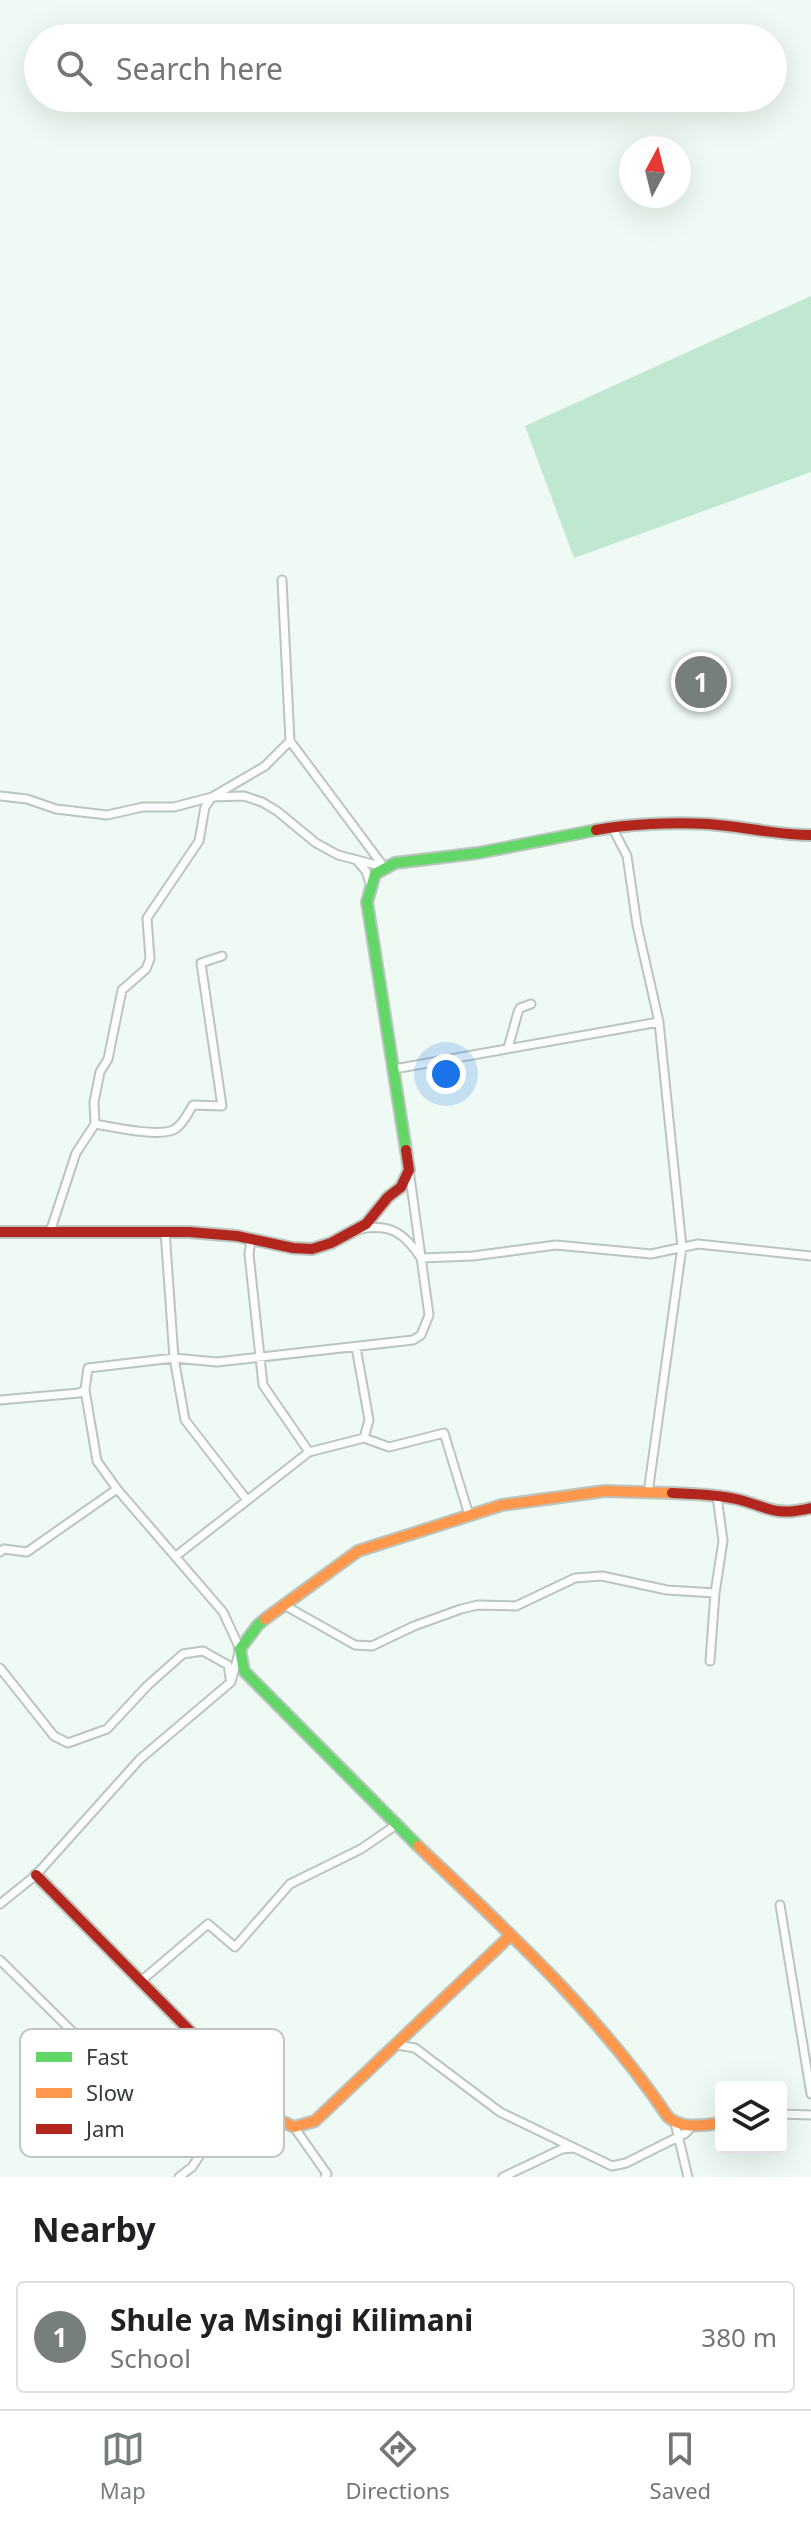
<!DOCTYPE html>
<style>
:root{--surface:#fff;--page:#f6f6f6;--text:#202124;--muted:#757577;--line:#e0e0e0;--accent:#767f79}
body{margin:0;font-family:"Noto Sans",sans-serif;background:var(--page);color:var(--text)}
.controls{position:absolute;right:24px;bottom:24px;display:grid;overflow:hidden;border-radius:8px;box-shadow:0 8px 32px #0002}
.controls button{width:72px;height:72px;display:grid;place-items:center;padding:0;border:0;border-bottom:2px solid var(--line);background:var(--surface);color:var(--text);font:40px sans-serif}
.compass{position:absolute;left:619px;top:136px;width:72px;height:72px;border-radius:50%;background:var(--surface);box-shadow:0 8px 32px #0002;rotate:7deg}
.you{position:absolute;left:446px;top:1074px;width:28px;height:28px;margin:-20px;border:6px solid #fff;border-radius:50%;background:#1a73e8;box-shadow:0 0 0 12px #1a73e833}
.badge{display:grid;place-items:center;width:52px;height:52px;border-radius:50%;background:var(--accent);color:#fff;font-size:26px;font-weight:700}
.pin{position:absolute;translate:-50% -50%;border:4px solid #fff;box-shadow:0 2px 8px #0006}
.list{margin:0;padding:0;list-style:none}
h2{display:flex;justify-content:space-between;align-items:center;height:104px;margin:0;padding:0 32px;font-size:34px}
h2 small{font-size:26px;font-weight:400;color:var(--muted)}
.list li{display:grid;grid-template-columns:52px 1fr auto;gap:24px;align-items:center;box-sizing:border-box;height:112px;margin:0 16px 16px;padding:0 16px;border:2px solid var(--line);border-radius:8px}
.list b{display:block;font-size:30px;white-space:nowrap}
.list p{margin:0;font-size:26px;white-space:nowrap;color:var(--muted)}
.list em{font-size:26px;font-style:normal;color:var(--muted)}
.icon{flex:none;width:44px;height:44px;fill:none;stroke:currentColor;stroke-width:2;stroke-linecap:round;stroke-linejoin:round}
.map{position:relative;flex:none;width:811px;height:2177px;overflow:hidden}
.search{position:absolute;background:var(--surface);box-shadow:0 8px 32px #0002;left:24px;right:24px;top:24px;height:88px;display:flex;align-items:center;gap:20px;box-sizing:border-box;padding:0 28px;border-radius:44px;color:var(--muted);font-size:30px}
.sheet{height:232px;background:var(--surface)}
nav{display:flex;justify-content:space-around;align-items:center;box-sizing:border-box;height:112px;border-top:2px solid var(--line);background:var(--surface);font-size:22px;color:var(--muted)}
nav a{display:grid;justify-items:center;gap:4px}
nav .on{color:var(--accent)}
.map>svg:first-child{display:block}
.green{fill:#c0e8d1}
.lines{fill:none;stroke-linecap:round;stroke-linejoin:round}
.street-casing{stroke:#bbc5bf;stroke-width:11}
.fast-casing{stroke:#bbc5bf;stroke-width:14}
.slow-casing{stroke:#bbc5bf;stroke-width:14}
.jam-casing{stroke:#bbc5bf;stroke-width:14}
.street{stroke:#fcfefd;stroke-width:7}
.fast{stroke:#63d668;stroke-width:10}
.slow{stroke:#ff974d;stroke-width:10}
.jam{stroke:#b3261e;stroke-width:10}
.key{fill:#fff;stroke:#c2c5c3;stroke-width:2}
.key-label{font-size:22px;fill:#353d38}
</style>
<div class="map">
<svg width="811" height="2177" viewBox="0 0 811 2177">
<rect width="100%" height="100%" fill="#eefaf3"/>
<path class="green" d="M811 296V472L574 558 525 426Z"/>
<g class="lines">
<defs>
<path id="street" d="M282 580 290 741 384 867
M0 796 27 799 56 809 107 815 143 807H174L212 797 244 796 262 802 277 811 316 843 338 855 384 867
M358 862 366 871 370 884
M508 1048 518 1012 520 1008 531 1004
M394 1069 659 1022 637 925 627 856 612 827
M95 1124 94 1102 100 1072 108 1059 122 990 146 969 150 959 147 918 199 841 205 807 212 797 265 766 290 741
M361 1229C391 1223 405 1234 421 1258L473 1256 556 1245 651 1254 698 1244 811 1256
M165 1231 174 1358 185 1420 247 1500
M50 1232 76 1153 95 1124C113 1127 156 1137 173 1130 182 1126 188 1113 193 1105L222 1106 201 963 222 956
M251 1239 249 1254 263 1385 309 1452
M356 1347 369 1420 364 1438
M0 1400 79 1393 85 1390 88 1368 174 1358 217 1362 413 1340 421 1335 429 1315 409 1170
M648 1493 682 1247 659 1022
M0 1552 4 1549 27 1552 117 1489
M176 1556 309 1452 364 1438 389 1447 444 1433 469 1515
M284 1605 355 1645 372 1646 414 1626 461 1609 478 1605 516 1606 575 1578 602 1576 667 1590 715 1593
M710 1661 715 1593 723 1541 717 1496
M0 1668 54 1736 68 1743 107 1729 148 1685 183 1654 203 1651 228 1665 230 1678
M0 1904 36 1875 140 1759 231 1682 240 1649 223 1612 117 1489 97 1461 85 1390
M780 1905 811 2094
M0 1960 183 2141 205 2144
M141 1981 208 1924 235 1947 290 1884 361 1849 396 1825
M397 2045 415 2048 500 2112 612 2166 626 2163 686 2133 692 2126
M781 2114 811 2115
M675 2123 688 2177
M294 2127 327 2174 325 2177
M179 2177 192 2167 218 2128 251 2093
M503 2177 562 2149 574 2148"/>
<path id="fast" d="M406 1150 367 902 375 874 395 863 478 853 596 830
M265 1619 258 1625 240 1649 244 1671 418 1846"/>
<path id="slow" d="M265 1619 358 1551 502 1505 605 1491 672 1493
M418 1846C507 1931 599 2014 668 2117 683 2130 703 2125 721 2123
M263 2105 277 2119 294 2127 315 2121 510 1936"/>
<path id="jam" d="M596 830C628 824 673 822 707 824 742 826 775 835 811 835
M0 1232H189L237 1236 293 1248 312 1249 331 1243 366 1224 388 1197 401 1187 409 1170 406 1150
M672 1493C693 1494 715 1494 736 1499 770 1507 772 1517 811 1508
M36 1875 263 2105"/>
</defs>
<use href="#street" class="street-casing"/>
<use href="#fast" class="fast-casing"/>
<use href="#slow" class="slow-casing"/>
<use href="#jam" class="jam-casing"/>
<use href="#street" class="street"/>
<use href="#fast" class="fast"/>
<use href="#slow" class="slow"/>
<use href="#jam" class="jam"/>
</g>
<rect x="20" y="2029" width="264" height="128" rx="12" class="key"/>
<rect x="36" y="2052" width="36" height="10" fill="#63d668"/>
<rect x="36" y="2088" width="36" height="10" fill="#ff974d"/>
<rect x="36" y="2124" width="36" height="10" fill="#b3261e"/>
<g class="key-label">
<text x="86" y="2065">Fast</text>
<text x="86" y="2101">Slow</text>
<text x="86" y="2137">Jam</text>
</g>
</svg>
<div class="controls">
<button><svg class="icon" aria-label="layers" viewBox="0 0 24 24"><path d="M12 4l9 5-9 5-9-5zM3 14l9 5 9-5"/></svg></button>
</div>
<svg class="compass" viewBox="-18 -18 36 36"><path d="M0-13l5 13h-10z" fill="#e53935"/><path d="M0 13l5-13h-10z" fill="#757577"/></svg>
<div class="you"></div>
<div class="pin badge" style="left:701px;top:682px">1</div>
<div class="search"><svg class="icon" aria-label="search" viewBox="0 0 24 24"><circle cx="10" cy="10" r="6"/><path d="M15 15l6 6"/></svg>Search here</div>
</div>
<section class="sheet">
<h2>Nearby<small></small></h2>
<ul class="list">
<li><span class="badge">1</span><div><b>Shule ya Msingi Kilimani</b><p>School</p></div><em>380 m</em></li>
</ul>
</section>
<nav>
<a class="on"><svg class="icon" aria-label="map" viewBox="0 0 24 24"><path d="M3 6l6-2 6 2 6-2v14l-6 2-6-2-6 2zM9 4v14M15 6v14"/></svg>Map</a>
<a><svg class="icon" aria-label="directions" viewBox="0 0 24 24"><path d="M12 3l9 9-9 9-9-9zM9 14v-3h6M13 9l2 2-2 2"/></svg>Directions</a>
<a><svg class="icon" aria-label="saved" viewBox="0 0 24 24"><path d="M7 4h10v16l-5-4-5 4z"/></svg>Saved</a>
</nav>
